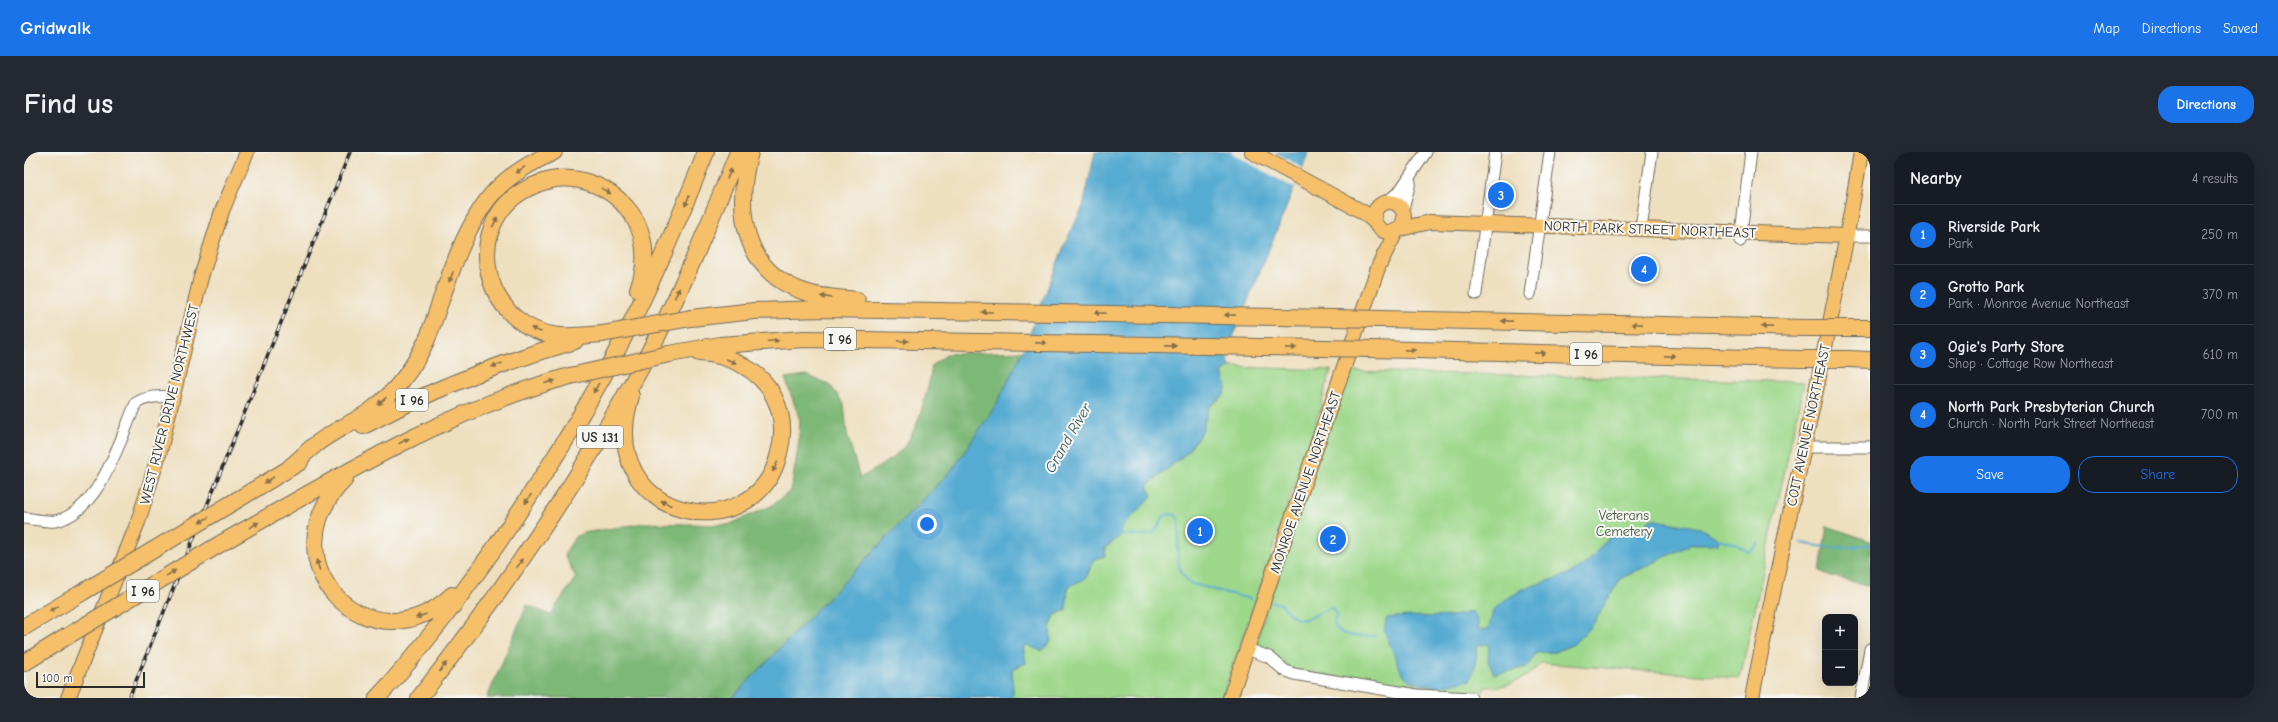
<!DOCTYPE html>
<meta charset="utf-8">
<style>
:root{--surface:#171b24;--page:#242831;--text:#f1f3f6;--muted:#9ea1a6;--line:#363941;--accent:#1a73e8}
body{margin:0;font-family:"Comic Neue",sans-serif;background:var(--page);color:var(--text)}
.controls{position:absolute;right:12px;bottom:12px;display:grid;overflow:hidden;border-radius:8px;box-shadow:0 4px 16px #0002}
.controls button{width:36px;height:36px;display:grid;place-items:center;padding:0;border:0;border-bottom:1px solid var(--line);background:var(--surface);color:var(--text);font:20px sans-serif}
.scale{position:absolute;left:12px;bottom:10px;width:109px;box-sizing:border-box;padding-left:4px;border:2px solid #2b2b2b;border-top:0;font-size:11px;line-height:14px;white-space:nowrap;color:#2b2b2b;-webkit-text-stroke:3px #f6f6f2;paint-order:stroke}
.you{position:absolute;left:903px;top:372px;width:14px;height:14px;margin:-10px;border:3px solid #fff;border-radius:50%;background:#1a73e8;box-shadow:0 0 0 6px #1a73e833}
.badge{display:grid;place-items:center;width:26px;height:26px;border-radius:50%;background:var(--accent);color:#fff;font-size:13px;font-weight:700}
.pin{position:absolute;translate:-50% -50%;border:2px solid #fff;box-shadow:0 1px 4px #0006}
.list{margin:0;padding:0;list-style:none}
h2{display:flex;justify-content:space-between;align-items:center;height:52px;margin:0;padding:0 16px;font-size:17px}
h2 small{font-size:13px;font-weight:400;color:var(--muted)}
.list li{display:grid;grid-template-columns:26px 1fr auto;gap:12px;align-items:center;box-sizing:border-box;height:60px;padding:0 16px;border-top:1px solid var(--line)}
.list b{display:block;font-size:15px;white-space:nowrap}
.list p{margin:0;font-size:13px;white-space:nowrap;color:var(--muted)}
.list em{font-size:13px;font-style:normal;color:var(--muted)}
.actions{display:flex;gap:8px;padding:12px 16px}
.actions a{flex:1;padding:9px 0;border:1px solid var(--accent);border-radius:16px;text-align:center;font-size:14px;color:var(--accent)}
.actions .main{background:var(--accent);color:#fff}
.map{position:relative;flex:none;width:1846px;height:546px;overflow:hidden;border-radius:16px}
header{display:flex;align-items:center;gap:24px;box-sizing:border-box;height:56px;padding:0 20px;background:var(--accent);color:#fff}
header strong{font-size:19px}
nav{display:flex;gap:22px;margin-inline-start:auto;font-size:14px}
.intro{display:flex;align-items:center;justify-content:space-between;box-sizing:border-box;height:96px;padding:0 24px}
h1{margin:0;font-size:28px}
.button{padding:10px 18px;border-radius:16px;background:var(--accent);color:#fff;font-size:14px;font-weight:700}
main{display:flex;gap:24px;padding:0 24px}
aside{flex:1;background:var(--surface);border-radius:16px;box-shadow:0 4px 16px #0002}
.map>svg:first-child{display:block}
.green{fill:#9ed88b;stroke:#64825b}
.forest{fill:#7eb877;stroke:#547251}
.water{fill:#56abd2;stroke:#406b7e}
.pier{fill:#eedfbf}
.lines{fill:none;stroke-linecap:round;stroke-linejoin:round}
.stream{stroke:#56abd2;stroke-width:2}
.minor-casing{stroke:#6f6a5f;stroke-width:13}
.major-casing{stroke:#6f6a5f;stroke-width:16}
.highway-casing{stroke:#6f6a5f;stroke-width:18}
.minor{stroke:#fff;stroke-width:11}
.major{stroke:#f6c06b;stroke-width:14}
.highway{stroke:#f6c06b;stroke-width:16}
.rail-casing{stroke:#2b2b2b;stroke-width:3.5}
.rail{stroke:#f6f6f2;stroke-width:2;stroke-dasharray:6;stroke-linecap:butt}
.highway-bridge-casing{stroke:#6f6a5f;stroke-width:18;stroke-linecap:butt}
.highway-bridge{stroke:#f6c06b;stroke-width:16}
.oneway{fill:#866e48}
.labels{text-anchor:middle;stroke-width:4;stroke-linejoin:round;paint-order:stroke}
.shield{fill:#f6f6f2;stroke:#686867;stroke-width:1}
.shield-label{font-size:13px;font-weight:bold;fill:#2b2b2b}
.street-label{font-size:14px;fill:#2b2b2b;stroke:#f6f6f2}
.park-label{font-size:14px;fill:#485643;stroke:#f6f6f2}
.water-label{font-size:15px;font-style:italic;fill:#3a5865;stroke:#f6f6f2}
</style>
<header>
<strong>Gridwalk</strong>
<nav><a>Map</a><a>Directions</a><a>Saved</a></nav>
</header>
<div class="intro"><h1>Find us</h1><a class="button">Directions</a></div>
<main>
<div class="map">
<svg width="1846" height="546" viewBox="0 0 1846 546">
<rect width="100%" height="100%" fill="#f6f6f2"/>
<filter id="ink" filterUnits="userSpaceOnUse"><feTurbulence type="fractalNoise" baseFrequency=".025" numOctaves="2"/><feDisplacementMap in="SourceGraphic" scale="8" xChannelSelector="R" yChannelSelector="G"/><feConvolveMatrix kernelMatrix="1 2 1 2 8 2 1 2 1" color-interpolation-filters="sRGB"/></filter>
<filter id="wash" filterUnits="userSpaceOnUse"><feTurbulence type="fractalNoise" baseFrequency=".012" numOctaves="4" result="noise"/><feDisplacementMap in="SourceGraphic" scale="16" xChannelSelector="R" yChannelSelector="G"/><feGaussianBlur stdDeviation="0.9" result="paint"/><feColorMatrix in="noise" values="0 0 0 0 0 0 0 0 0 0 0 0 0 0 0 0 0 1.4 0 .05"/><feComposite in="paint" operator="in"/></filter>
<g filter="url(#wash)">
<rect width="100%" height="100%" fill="#eedfbf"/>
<path class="green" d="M1206 215 1307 218 1293 267 1198 546H986L989 543 988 517 1002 511 999 495 1026 476 1031 463 1042 458 1044 435 1062 426 1070 407 1081 404V396L1097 384 1098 375 1127 344 1123 334 1164 300 1178 279 1185 255 1201 242 1202 234 1198 221Z
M1324 219 1780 230 1716 526 1517 511C1502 528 1483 536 1460 535V539L1415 538 1379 531 1363 534 1269 518 1232 495 1237 473Z"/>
<path class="forest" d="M999 199 972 253 929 317 708 546H463L503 453 526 463 552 425 540 403 551 385 559 381 620 371 704 373 747 354 767 339 774 296 776 268 761 226 782 223 806 233 820 252 823 282 836 326C850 318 864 310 876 299 893 283 905 236 908 213L924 202Z
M1803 374 1846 389V434L1807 424 1796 419Z"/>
<path class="water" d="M1071 0H1285L1202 202 1206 215 1198 221 1202 234 1201 242 1185 255 1178 279 1163 300 1123 334 1128 344 1098 375 1097 384 1081 395V404L1070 407 1062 426 1044 435 1042 458 1031 463 1026 476 1027 490 1017 499 1003 493 999 495 1002 511 988 517 989 543 986 546H708L929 317 972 253 999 199 1042 89 1059 55Z
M1627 367 1676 376 1695 387 1693 392H1668L1596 427 1570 471 1550 492 1531 500 1512 501 1504 515 1470 522 1464 509 1465 492 1454 493 1451 514 1446 528 1410 535 1386 529 1378 522 1360 478 1363 466C1392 461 1420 469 1447 460 1453 465 1454 470 1454 477L1464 478 1469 459 1479 449 1499 437 1545 422 1564 410 1583 387 1600 378 1617 377Z"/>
<path class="pier" d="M1206 0H1250L1279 16 1270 36Z"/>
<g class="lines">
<path class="stream" d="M1096 383H1120L1130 381 1140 364 1146 362 1152 363C1162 376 1142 408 1165 431L1226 447
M1694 387 1712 392 1724 400 1730 397 1734 390
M1777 391C1800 395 1820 399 1843 392L1846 395
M1248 450 1258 452 1264 460 1273 467C1289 469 1295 458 1308 456L1312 462 1310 473C1317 486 1338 485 1351 484"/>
</g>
</g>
<g filter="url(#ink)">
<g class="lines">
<defs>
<path id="minor" d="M1362 50 1375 40 1402 0
M1379 57 1386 30
M1617 77 1628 0
M1823 84H1846
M1716 89 1727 0
M1452 142 1471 0
M1506 142 1526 0
M1780 295H1846
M0 366C10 367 21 370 31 369 75 361 96 288 112 251 124 244 135 244 149 245
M1223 497 1245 505 1260 518 1270 522 1393 543 1447 546
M1837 546 1846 497"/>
<path id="major" d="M1228 0 1339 60 1351 70
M1350 65a15 15 0 1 1 30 0a15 15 0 1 1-30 0Z
M1376 77 1406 70 1823 84
M44 546 114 370 136 299 177 125 198 59 223 0
M1206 546 1355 113 1373 78
M1728 546C1763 364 1808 183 1837 0"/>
<path id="highway" d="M726 0C711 56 717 119 781 140 798 146 816 146 833 148
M667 166 730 159 798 157 1309 166
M1357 167 1782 176
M1830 176H1846
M578 182C562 183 545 186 529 183 453 170 437 62 511 33 525 27 540 25 555 28 574 32 589 40 602 55 622 77 625 110 614 137
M1347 197 1777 207
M645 202 696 193 780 187 1300 196
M1825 207 1846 208
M607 244C568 371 733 400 755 301 760 283 759 263 750 245 737 218 704 202 675 201
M339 274C407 238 477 210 551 189
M266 315C275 308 283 299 291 293 308 279 329 271 346 259 373 240 391 214 404 185 421 139 441 64 478 32 494 18 512 8 530 0
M321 327C238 409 346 520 428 443
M213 348 276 310
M196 392C309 328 420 259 546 224
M0 475 59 440
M0 511 42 485
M353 546C397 499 435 446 472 394 514 332 556 269 591 202 626 137 655 68 682 0
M395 546C476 443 550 336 614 221 653 150 684 75 714 0"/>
</defs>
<use href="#minor" class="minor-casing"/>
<use href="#major" class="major-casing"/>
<use href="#highway" class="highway-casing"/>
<use href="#minor" class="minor"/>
<use href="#major" class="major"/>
<use href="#highway" class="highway"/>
<defs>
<path id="rail" d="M105 546 326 0"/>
</defs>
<use href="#rail" class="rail-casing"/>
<use href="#rail" class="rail"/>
<defs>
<path id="highway-bridge" d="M1309 166 1357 167
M1782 176H1830
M578 182 667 166
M1300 196 1347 197
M1777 207H1825
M546 224 645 202
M59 440 213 348
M42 485 196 392"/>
</defs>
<use href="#highway-bridge" class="highway-bridge-casing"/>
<use href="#highway-bridge" class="highway-bridge"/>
</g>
<defs><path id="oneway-solid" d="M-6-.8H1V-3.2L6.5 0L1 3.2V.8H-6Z"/></defs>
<g class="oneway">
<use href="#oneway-solid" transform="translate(496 18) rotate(147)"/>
<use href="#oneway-solid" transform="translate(705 22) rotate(-68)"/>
<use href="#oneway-solid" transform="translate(582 39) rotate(31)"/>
<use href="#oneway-solid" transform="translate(663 49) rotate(112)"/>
<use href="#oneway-solid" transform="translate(471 70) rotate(-64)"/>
<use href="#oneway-solid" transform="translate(427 125) rotate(111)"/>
<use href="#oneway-solid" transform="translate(653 141) rotate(-64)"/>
<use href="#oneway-solid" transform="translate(802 145) rotate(-171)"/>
<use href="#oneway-solid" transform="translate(963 160) rotate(180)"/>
<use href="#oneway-solid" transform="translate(1076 161) rotate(-179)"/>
<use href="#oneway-solid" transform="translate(1206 163) rotate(-179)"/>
<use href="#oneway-solid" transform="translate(1483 169) rotate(-179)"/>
<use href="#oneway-solid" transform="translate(1613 172) rotate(-179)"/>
<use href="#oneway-solid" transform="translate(1743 175) rotate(-179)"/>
<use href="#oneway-solid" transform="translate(512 178) rotate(-158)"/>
<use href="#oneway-solid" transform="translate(749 189) rotate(-3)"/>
<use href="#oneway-solid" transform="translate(879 189) rotate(1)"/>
<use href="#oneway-solid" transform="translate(1017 191) rotate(1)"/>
<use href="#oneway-solid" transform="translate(1147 194) rotate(1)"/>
<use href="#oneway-solid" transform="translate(1267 196) rotate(1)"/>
<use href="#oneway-solid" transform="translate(1386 198) rotate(1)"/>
<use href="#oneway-solid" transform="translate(1516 201) rotate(1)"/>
<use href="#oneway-solid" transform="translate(1646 204) rotate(1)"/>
<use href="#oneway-solid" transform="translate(707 209) rotate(23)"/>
<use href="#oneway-solid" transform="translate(473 213) rotate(160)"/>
<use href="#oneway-solid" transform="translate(526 230) rotate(-15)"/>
<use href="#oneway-solid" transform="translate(572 236) rotate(120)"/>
<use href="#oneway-solid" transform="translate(358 249) rotate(140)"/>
<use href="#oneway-solid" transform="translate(380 289) rotate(-27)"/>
<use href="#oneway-solid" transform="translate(751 315) rotate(116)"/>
<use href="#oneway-solid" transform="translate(245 328) rotate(148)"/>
<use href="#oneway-solid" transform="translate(504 347) rotate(123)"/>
<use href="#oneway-solid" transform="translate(642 351) rotate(-153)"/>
<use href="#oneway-solid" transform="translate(180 368) rotate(149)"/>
<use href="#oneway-solid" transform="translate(230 373) rotate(-30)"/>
<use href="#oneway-solid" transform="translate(496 411) rotate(-55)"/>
<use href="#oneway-solid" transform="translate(294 413) rotate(-107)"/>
<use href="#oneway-solid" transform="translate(147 421) rotate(-31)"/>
<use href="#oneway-solid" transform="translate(30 457) rotate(149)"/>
<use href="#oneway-solid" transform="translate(397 464) rotate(160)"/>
<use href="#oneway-solid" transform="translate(419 515) rotate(-52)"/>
</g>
</g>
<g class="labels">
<g class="shield">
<rect x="800" y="176" width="32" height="22" rx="3"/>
<rect x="1546" y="191" width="32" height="22" rx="3"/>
<rect x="372" y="237" width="32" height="22" rx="3"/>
<rect x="553" y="274" width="46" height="22" rx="3"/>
<rect x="103" y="428" width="32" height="22" rx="3"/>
</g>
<g class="shield-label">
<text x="816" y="192">I 96</text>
<text x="1562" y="207">I 96</text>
<text x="388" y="253">I 96</text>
<text x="576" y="290">US 131</text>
<text x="119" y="444">I 96</text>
</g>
<g class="street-label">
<text transform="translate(1626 77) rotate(2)" y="5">NORTH PARK STREET NORTHEAST</text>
<text transform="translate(145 252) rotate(-76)" y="5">WEST RIVER DRIVE NORTHWEST</text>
<text transform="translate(1784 273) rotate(-78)" y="5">COIT AVENUE NORTHEAST</text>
<text transform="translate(1281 330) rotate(-71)" y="5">MONROE AVENUE NORTHEAST</text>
</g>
<g class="park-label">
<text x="1600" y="368">Veterans<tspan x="1600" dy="16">Cemetery</tspan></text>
</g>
<g class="water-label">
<text transform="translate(1044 286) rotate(-60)" y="5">Grand River</text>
</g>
</g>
</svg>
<div class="controls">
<button>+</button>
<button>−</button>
</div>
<div class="scale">100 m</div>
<div class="you"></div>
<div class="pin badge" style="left:1176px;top:379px">1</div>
<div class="pin badge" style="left:1309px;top:387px">2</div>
<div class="pin badge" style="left:1477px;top:43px">3</div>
<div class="pin badge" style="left:1620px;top:117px">4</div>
</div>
<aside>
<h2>Nearby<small>4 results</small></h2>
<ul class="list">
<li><span class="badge">1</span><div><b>Riverside Park</b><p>Park</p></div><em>250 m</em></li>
<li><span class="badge">2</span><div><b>Grotto Park</b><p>Park · Monroe Avenue Northeast</p></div><em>370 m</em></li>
<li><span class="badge">3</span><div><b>Ogie's Party Store</b><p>Shop · Cottage Row Northeast</p></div><em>610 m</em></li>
<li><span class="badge">4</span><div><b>North Park Presbyterian Church</b><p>Church · North Park Street Northeast</p></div><em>700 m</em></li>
</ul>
<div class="actions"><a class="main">Save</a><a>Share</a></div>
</aside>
</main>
